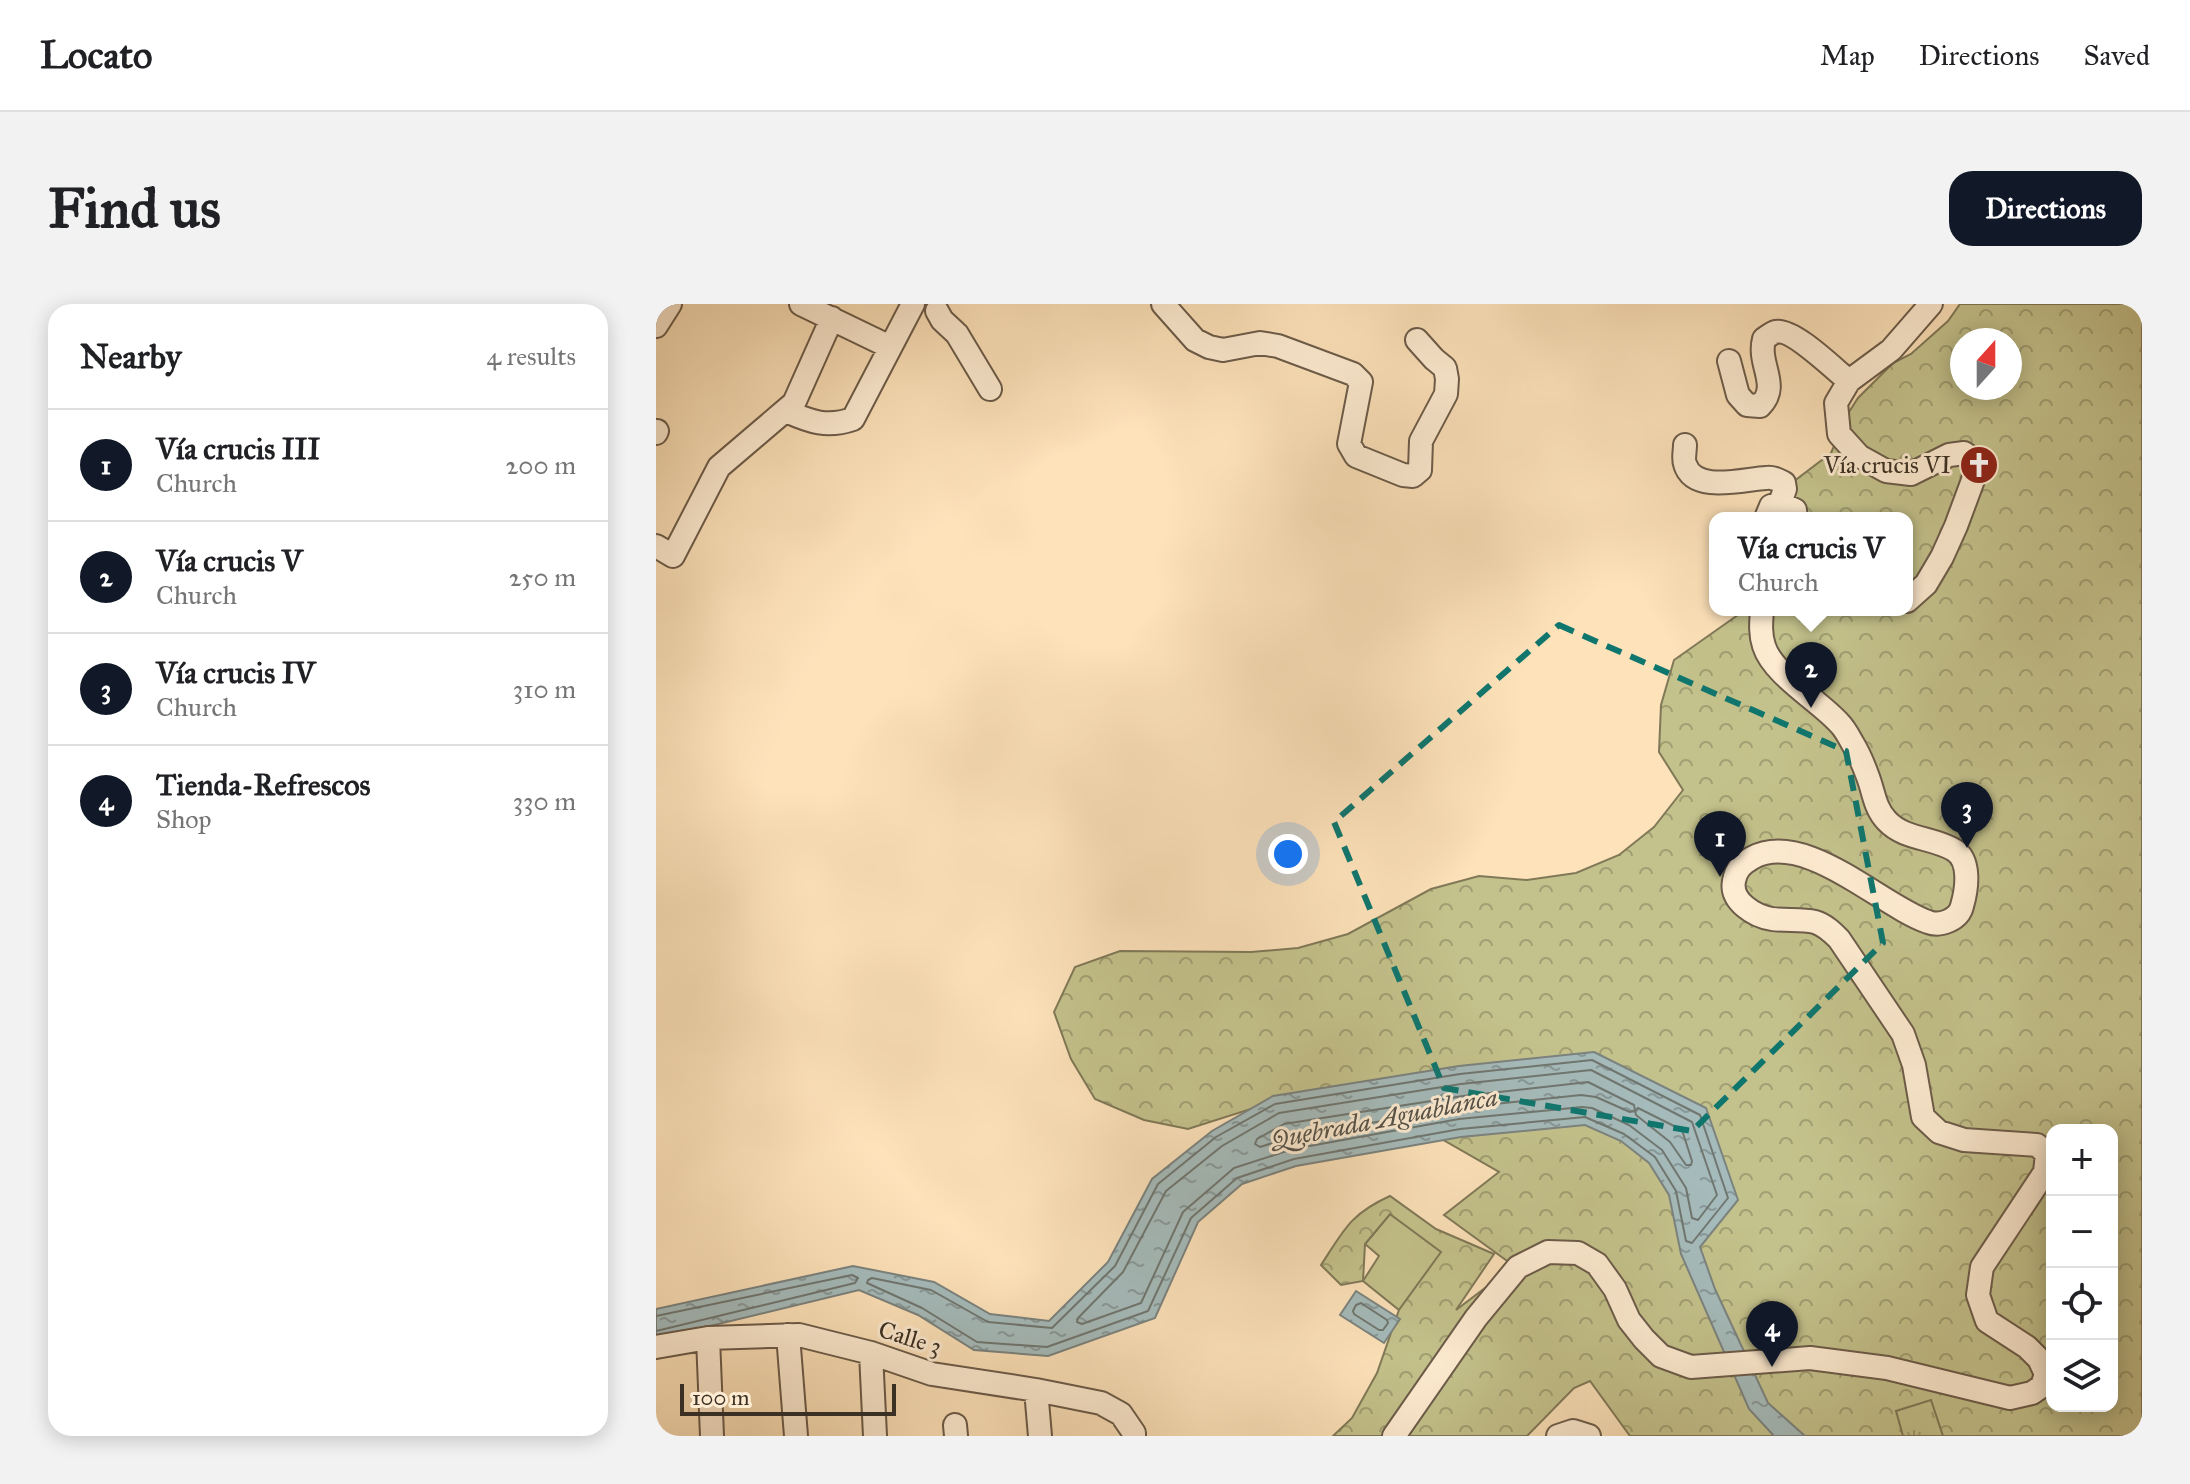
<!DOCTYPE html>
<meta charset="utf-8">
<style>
:root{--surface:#fff;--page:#f2f2f2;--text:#202124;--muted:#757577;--line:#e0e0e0;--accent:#111827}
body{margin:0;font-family:"IM FELL Great Primer",serif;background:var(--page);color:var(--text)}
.controls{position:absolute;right:24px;bottom:24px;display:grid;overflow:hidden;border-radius:16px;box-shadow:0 4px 20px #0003}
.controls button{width:72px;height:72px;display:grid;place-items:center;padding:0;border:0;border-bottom:2px solid var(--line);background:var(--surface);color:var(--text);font:40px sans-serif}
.compass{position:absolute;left:1294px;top:24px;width:72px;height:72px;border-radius:50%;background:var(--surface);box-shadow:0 4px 20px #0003;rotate:21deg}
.scale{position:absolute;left:24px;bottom:20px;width:216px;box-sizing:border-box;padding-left:8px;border:4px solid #3b3024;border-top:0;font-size:22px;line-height:28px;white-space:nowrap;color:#3b3024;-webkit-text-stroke:6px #feecd2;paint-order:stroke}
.you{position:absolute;left:632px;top:550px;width:28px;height:28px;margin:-20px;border:6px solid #fff;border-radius:50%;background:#1a73e8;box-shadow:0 0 0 12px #1a73e833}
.badge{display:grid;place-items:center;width:52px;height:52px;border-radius:50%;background:var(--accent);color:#fff;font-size:26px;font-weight:700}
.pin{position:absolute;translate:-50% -66px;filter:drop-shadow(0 2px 4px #0008)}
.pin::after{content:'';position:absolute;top:42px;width:28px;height:24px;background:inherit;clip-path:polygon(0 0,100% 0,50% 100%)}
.popup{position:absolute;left:1053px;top:208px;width:204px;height:104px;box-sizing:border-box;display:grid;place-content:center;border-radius:16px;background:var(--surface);filter:drop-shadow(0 2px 6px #0005);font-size:26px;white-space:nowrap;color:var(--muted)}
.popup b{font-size:30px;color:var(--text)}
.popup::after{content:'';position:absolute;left:50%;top:100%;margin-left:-16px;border:16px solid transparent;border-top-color:var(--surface)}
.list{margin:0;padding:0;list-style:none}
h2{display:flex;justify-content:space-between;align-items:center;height:104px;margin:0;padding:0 32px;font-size:34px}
h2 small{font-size:26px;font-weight:400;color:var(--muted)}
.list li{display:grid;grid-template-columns:52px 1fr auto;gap:24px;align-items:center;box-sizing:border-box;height:112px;padding:0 32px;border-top:2px solid var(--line)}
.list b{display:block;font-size:30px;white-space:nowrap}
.list p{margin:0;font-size:26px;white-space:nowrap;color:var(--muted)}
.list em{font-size:26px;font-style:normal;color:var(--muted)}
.icon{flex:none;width:44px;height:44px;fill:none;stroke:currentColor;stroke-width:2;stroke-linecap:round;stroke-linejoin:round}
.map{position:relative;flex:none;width:1486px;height:1132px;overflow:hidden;border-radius:24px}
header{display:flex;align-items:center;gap:48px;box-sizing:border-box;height:112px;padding:0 40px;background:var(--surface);border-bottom:2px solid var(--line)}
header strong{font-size:38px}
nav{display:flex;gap:44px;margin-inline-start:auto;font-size:28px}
.intro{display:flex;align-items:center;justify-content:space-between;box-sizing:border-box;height:192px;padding:0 48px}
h1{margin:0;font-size:56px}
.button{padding:20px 36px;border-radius:24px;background:var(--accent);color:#fff;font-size:28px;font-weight:700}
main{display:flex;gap:48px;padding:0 48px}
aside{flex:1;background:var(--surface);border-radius:24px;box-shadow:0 4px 20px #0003}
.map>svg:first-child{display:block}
.green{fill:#c4c28c;stroke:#807958;stroke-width:2}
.forest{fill:url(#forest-crowns);stroke:#807958;stroke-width:2;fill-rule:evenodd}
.park{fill:url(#park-tufts);stroke:#807958;stroke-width:2}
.water{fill:url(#water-ripples);stroke:#7b837f;stroke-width:2}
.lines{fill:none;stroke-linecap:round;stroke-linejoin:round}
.shore{stroke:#707670;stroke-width:2}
.minor-casing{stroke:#6c5c4a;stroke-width:26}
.minor{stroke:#feecd2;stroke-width:22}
.marked{fill:none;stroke:#0f766e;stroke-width:6;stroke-dasharray:16 10;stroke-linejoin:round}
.labels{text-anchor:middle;stroke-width:6;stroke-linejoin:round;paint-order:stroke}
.poi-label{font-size:24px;fill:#3b3024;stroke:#feecd2;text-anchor:end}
.street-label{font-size:24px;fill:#3b3024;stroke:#feecd2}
.water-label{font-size:26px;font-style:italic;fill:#56534a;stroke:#feecd2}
</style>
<header>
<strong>Locato</strong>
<nav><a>Map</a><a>Directions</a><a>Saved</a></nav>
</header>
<div class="intro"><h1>Find us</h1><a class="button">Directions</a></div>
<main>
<aside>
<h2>Nearby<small>4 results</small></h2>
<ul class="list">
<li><span class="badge">1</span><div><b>Vía crucis III</b><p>Church</p></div><em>200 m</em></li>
<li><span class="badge">2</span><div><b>Vía crucis V</b><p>Church</p></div><em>250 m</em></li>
<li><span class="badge">3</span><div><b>Vía crucis IV</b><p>Church</p></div><em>310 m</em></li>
<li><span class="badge">4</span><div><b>Tienda-Refrescos</b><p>Shop</p></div><em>330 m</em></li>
</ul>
</aside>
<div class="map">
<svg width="1486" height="1132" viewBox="0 0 1486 1132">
<defs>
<pattern id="forest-crowns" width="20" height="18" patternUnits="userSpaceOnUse" patternTransform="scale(2)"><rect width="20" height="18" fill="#c4c28c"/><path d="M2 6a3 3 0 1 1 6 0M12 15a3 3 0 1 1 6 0" fill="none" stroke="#a09e72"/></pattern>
<pattern id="park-tufts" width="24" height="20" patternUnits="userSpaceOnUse" patternTransform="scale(2)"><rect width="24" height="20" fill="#c4c28c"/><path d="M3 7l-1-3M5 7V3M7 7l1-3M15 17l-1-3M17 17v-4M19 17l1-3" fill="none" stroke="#a09e72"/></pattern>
<pattern id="water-ripples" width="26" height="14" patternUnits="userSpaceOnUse" patternTransform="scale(2)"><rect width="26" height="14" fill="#a5bbbb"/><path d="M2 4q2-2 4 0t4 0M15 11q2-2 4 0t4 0" fill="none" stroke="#889898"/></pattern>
</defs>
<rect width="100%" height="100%" fill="#fde2ba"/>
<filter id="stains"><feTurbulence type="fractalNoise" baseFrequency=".0025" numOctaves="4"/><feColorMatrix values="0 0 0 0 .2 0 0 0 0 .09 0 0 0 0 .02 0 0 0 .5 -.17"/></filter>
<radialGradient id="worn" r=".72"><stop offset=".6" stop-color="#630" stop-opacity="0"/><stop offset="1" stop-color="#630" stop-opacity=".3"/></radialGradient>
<path class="green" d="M734 910 786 948 743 1006 707 977 723 952 709 940Z"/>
<path class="forest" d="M1304 0H1486V1132H974L934 1077 918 1084 871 1132H677L696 1114 721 1069 743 1006 785 948 734 910 709 940 707 977 685 981 665 961C688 926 694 910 734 892L780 925 838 950 800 1006 858 962 788 911 843 868 754 817 620 797 532 825 488 816 439 795 415 755 398 708 419 663 464 647 595 648 642 644 692 630 775 585 823 572 871 576 920 569 963 551 998 523 1027 486 1003 448 1005 401 1018 356 1089 306H1251V214H1106L1133 181 1175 149 1193 108 1202 94 1237 59 1255 50 1292 17ZM1306 36H1354V84H1306ZM1396 826H1456V1102H1396Z"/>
<path class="park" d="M1275 1096 1287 1132H1247L1240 1107Z"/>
<path class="water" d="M938 748 1050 804 1082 896 1044 943 1059 985 1112 1099 1149 1132H1118L1093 1105 1025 950 1013 891 993 859 965 837 929 821 805 833 640 862 586 880 542 918 499 1014 392 1052 318 1046 262 1011 203 986 0 1035V1005L197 962 278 978 334 1010 393 1017 452 958 496 875 556 827 617 792 803 762Z
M700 987 744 1015 728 1039 684 1011Z"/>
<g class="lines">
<path class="shore" d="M936 756 1044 811 1072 894 1036 939 1030 937 1020 887 999 853 968 830 929 813 804 825 638 855 581 874 535 914 492 1007 391 1043 321 1038 266 1004 211 979 212 976 216 974 275 986 332 1018 396 1024 459 962 502 880 560 833 619 800 804 770Z
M935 766 1036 818 1061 891 1042 916 1036 914 1030 884 1006 846 973 821 936 804 926 803 803 815 637 845 578 864 527 908 485 999 426 1020 421 1018 422 1014 467 968 510 887 566 842 623 809 805 780Z
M932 778 978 801 979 806 974 808 940 793 925 791 800 804 635 833 604 843 599 840 601 835 628 820 807 792Z
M982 804 1026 826 1036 857 1035 861H1030L1014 838 980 811 979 807Z
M705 999 731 1016 732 1019 727 1026H723L698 1010 697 1007 700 1001Z
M0 1012 196 971 202 974 199 979 0 1027"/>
<defs>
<path id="minor" d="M145 0 234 43
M507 0 539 36 553 43 567 46 604 39 622 42 697 70 705 78 693 140 700 152 747 171 757 172 764 166 765 137 790 90 791 75 789 64 778 55 761 36
M281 7 286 16 301 30 334 85
M0 22 14 0
M1073 57 1082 91 1091 101 1104 102C1125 81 1101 61 1108 35 1109 34 1118 28 1119 28 1136 23 1179 66 1193 77
M130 107C155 118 171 124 197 115L257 0
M0 129 1 127
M1029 141C1029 147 1027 155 1029 160 1038 190 1088 175 1110 174 1117 173 1122 176 1128 179L1129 185 1124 199
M1110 214 1115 202 1124 199 1139 206 1140 214
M0 242 17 252 63 163 138 99 176 14
M1251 297 1270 280 1286 253 1300 222 1320 168 1318 156 1308 149 1293 151 1255 170 1230 167 1203 152 1183 130 1180 99 1193 77 1235 46 1275 0
M132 1031 140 1132
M52 1034 56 1132
M0 1043 52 1034 143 1031 215 1049 276 1070 380 1086 445 1099 465 1110 478 1129V1132
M215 1049 219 1132
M380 1086 384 1132
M299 1121 300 1132
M738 1132 820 1014 862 963 892 948 922 949 941 960 959 985 973 1016 988 1035 1005 1052 1035 1063 1154 1054 1231 1064 1354 1094 1376 1089 1386 1082 1390 1070 1383 1055 1371 1043 1331 1017 1322 991 1326 963 1389 868 1391 850 1381 841 1308 836 1283 828 1267 813 1258 761 1247 730 1183 635C1176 628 1169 621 1159 618 1145 615 1130 617 1116 615 1098 612 1074 597 1078 577 1080 565 1086 560 1096 554 1149 525 1225 602 1272 618 1285 623 1303 615 1306 602 1311 585 1315 556 1298 546 1277 533 1249 536 1231 517 1219 505 1218 489 1212 473 1208 462 1203 450 1197 440 1193 433 1189 425 1184 420 1164 397 1117 371 1108 342 1104 330 1105 319 1106 306
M902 1132 917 1127 933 1132"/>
</defs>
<use href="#minor" class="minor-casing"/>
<use href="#minor" class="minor"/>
</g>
<path class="marked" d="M903 321 1190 447 1227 639 1036 827 788 784 678 518Z"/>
<defs>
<symbol id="church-disc" viewBox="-11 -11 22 22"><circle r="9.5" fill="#8f2418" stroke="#feecd2"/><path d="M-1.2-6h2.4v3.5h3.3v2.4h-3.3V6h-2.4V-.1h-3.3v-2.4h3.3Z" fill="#fff"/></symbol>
</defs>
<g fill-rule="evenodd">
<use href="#church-disc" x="1301" y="139" width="44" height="44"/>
</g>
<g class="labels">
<g class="poi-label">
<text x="1295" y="169">Vía crucis VI</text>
</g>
<g class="street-label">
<text transform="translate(254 1034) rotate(17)" y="8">Calle 3</text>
</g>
<g class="water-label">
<text transform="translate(728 814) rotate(-11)" y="9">Quebrada Aguablanca</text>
</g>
</g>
<rect width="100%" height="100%" filter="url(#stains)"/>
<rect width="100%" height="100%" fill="url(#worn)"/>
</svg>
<div class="controls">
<button>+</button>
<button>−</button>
<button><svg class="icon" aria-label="locate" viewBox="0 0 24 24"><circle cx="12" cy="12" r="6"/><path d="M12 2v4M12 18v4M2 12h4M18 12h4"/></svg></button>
<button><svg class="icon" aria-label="layers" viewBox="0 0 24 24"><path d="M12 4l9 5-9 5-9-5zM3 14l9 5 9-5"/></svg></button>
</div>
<svg class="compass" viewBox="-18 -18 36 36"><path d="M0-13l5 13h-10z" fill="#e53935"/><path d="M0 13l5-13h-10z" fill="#757577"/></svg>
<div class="scale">100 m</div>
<div class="you"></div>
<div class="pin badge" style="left:1064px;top:573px">1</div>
<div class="pin badge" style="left:1155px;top:404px">2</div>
<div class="popup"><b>Vía crucis V</b>Church</div>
<div class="pin badge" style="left:1311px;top:544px">3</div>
<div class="pin badge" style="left:1116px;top:1063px">4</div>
</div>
</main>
